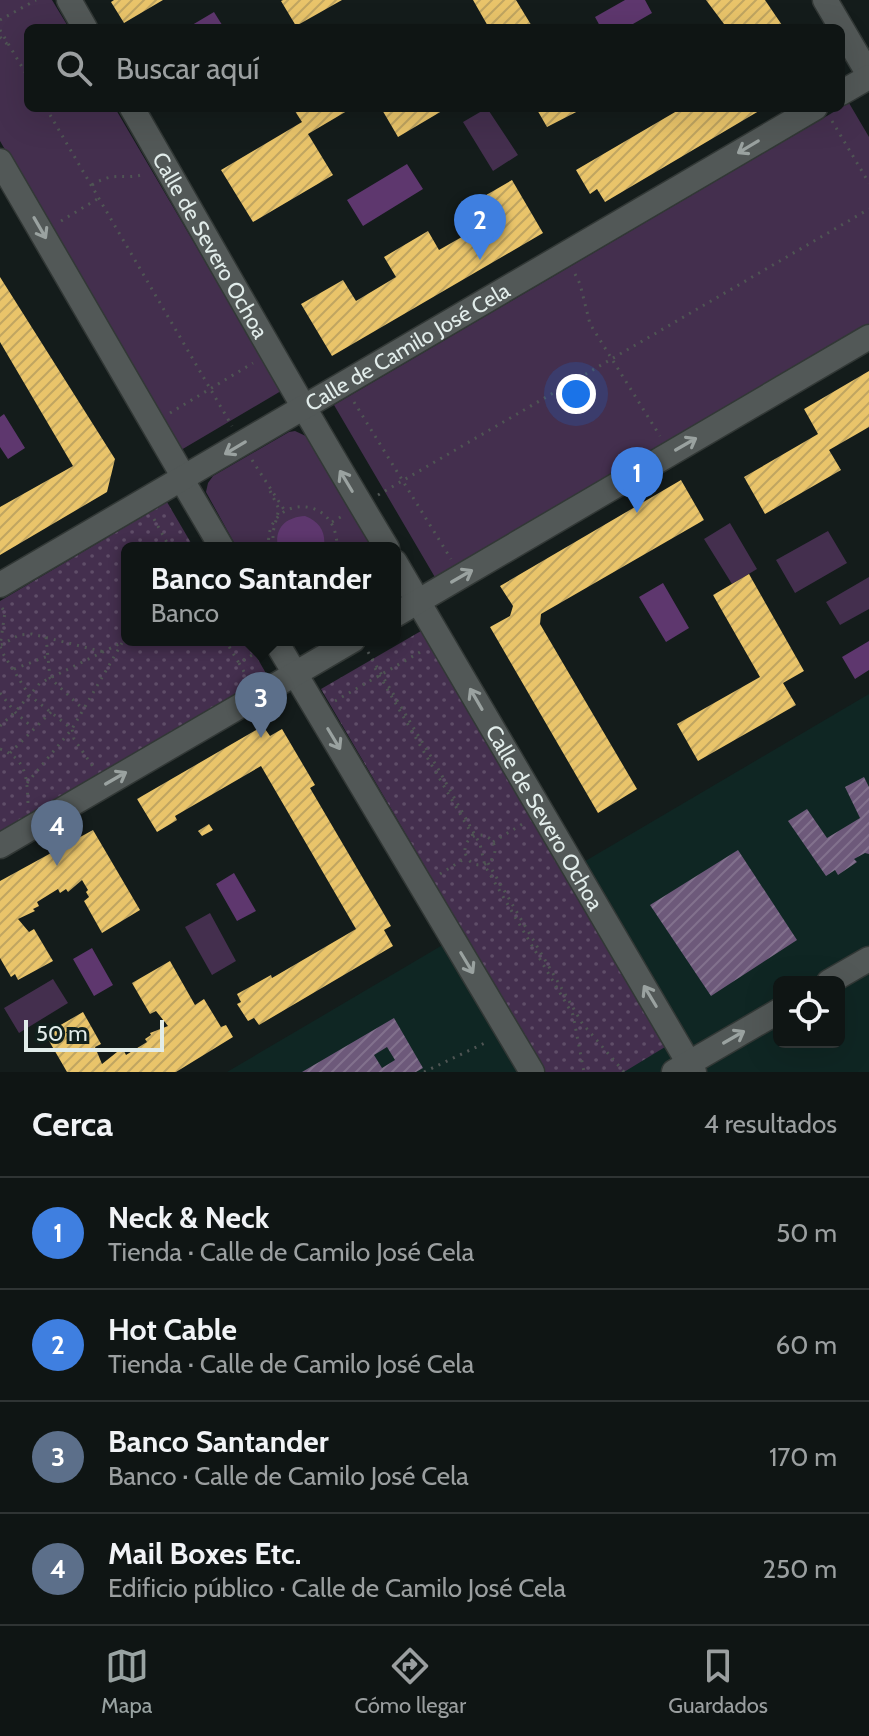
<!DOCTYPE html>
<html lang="es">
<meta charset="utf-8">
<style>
:root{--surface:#0f1514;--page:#1d2222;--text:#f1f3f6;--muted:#9b9fa0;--line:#2f3434;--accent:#99a3a2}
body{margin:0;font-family:Cabin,sans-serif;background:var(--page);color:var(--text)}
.controls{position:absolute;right:24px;bottom:24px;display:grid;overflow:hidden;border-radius:12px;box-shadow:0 8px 32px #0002}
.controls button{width:72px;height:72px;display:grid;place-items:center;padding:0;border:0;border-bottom:2px solid var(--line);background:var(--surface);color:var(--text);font:40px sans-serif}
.scale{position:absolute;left:24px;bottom:20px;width:140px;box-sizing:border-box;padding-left:8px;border:4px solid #e1ecea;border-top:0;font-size:22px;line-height:28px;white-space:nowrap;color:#e1ecea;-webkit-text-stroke:6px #10201d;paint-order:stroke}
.you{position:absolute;left:576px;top:394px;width:28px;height:28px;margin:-20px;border:6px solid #fff;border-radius:50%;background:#1a73e8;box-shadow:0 0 0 12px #1a73e833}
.badge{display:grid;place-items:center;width:52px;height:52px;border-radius:50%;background:var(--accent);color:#fff;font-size:26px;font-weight:700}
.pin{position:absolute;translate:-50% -66px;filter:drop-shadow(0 2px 4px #0008)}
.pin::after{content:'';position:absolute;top:42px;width:28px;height:24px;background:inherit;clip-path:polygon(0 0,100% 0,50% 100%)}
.popup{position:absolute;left:121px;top:542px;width:280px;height:104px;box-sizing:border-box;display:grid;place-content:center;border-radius:12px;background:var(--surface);filter:drop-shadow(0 2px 6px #0005);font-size:26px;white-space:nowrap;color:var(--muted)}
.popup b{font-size:30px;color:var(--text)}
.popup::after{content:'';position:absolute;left:50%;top:100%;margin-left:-16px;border:16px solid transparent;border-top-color:var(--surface)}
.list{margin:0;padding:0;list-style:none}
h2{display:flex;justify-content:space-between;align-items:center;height:104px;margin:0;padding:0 32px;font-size:34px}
h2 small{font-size:26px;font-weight:400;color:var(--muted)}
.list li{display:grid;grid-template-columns:52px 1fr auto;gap:24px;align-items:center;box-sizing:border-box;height:112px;padding:0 32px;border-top:2px solid var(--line)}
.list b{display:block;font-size:30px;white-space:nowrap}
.list p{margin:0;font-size:26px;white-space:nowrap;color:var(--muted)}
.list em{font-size:26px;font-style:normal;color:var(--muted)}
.icon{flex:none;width:44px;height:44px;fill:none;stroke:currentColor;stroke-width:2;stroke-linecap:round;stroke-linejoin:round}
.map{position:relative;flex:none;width:869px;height:1072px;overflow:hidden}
.search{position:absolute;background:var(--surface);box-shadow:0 8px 32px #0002;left:24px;right:24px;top:24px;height:88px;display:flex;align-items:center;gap:20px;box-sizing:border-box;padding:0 28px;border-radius:12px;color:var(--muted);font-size:30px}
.sheet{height:552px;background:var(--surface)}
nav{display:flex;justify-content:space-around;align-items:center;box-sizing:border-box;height:112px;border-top:2px solid var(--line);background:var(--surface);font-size:22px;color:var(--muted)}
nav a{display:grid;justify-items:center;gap:4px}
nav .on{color:var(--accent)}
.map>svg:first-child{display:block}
.built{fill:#0f2623;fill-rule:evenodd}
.park{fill:#442f4e}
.garden{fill:url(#garden-dots)}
.water{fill:#5e376e}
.homes{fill:url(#homes-hatch)}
.offices{fill:url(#offices-hatch);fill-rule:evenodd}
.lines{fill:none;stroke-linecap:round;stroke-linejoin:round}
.minor-casing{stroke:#323836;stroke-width:27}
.path{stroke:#4f5554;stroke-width:3;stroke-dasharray:2 6;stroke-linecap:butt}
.minor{stroke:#525857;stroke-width:24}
.oneway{stroke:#9aa2a0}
.labels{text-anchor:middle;stroke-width:8;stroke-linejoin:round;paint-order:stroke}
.street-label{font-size:22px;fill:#e1ecea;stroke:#10201d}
</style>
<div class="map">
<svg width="869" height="1072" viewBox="0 0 869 1072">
<defs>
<pattern id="garden-dots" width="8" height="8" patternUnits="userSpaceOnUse" patternTransform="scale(2)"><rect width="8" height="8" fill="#442f4e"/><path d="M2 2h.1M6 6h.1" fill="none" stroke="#5f4d68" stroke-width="1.8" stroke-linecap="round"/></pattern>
<pattern id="homes-hatch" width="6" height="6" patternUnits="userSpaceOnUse" patternTransform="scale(2)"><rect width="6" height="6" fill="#e9c46a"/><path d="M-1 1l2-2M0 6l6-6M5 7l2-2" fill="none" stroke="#c0a561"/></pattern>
<pattern id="offices-hatch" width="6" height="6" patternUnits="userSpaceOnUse" patternTransform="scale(2)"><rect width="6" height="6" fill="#6d597a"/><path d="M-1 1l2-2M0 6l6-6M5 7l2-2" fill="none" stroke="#82718d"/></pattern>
</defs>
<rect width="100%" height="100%" fill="#141c1b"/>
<path class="built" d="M869 694V1072H227ZM779 982H839V1042H779Z"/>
<path class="park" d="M0 0H52L69 28H28V108H115L281 391 181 450 0 141Z
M849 103 869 137V324L436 579 334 405Z
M487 108 518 155 493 171 463 122Z
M295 431 308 437 373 548H237L206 492 208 483 213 476 289 432Z
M730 523 757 569 732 584 704 539Z
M828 531 847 563 795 593 776 560Z
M869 577V609L840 625 826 602Z
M210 913 236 961 212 975 185 927Z
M53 979 68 1003 19 1033 4 1008Z"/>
<path class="garden" d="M167 502 194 548H127V640H247L268 677 0 832V601Z
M421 631 665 1047 624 1072H545L321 689Z"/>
<path class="water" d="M625 0H645L652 13 626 28H601L595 17Z
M214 12 224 28H187Z
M407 164 423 189 363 226 347 200Z
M4 414 25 448 8 459 0 447V417Z
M305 516C320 522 326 532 324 548H278C274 529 285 517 305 516Z
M663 583 689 628 666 642 639 597Z
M869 641V670L855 679 842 657Z
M234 873 256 911 237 921 216 884Z
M92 948 113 985 94 996 73 959Z"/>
<path class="homes" d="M114 0H163L124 23 111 2Z
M283 0H342L296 26 281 1Z
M473 0H516L533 28H489Z
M706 0H765L784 28H760L758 24 752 28H727Z
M293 108H352L308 134 333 175 253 222 221 170 302 122Z
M381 108H447L398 137Z
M536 108H584L547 127Z
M682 108H764L605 202 597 189 590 194 576 170Z
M512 180 543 233 332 356 301 304 343 280 356 301 396 277 384 257 428 231 439 250 481 226 469 205Z
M0 277 115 459 107 492 0 555V507L73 466 0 342Z
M869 371V427L829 450 841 470 765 514 744 477 818 434 804 409Z
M681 480 704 520 541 614 540 624 637 789 598 813 490 627 510 616 513 606 500 586Z
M749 574 804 671 783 683 796 705 698 761 677 724 760 677 713 595Z
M263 726 270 736 282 729 315 785 310 788 391 926 384 930 393 946 259 1025 254 1018 248 1021 237 1004 241 1002 237 994 271 975 272 978 356 929 261 766 175 816 177 820 157 832 137 799Z
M209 824 213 830 202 836 198 831Z
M93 830 140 910 102 933 84 901 89 897 86 892 88 890 82 880 68 892 66 889 60 893 58 889 37 902 39 906 33 909 35 911 18 919 29 932 34 929 53 961 18 980 15 974 11 977 0 958V881Z
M170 961 195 1005 204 999 221 1027 226 1025 233 1037 176 1072H67L45 1034 83 1012 101 1044 95 1047 102 1064 117 1052 124 1051 126 1055 147 1042 145 1039 151 1035 150 1033 168 1026 156 1011 150 1014 132 983Z"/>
<path class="offices" d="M864 777 869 787V854L865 853 854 859 857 862 838 875 835 870 826 876 788 821 807 809 827 838 860 818 845 787Z
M738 850 797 940 711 996 650 905Z
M394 1018 423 1068 416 1072H302ZM387 1047 395 1060 382 1068 374 1055Z"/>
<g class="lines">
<defs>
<g id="minor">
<path d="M69 0 85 28"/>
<path d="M825 0 869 75"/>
<path d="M841 93 869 77"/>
<path id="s1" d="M132 108C217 255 299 403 387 548"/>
<path d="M0 161 179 469 182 480 222 548"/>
<path id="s2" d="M395 562 694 1072"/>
<path id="s3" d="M0 585 815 108"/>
<path d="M395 615 869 337"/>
<path d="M275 640 532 1072"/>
<path d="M0 846 353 640"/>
<path d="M829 982 869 959"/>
<path d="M674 1072 779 1011"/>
</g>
</defs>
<use href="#minor" class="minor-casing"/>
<path class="path" d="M0 20 36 0
M0 30 28 77
M0 37 7 44
M46 108 232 426
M832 121 869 183
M92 185C116 170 122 181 145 174
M61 221 99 198
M575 274 580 284 590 324 660 436
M354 402 451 559
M170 413 253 363
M252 460 285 511
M270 491 279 509 273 532V548
M378 495 869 209
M154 519 170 548
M332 522 344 515
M269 548C262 496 338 490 337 548
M2 608 5 612 0 646 2 652 29 695 72 729 74 739 94 768
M46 637 50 678 83 709
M225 640 239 663 257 652
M1 645 19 635 32 634 104 652
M368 652 436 765 480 844 485 866 573 1015 584 1072
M239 663 247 677
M375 668 473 836
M14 669 48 656
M0 693 15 712 33 728
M335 701 422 651
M0 726 15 712 40 683 127 640
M0 749C27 759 27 778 28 804
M10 753 51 712
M27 783 72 729 122 643
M465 850a15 15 0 1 1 30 0a15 15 0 1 1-30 0Z
M493 842 524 823
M488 863 582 1023 624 1072
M440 874 467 857
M424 1072 489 1041"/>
<use href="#minor" class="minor"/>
</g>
<defs><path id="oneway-shaft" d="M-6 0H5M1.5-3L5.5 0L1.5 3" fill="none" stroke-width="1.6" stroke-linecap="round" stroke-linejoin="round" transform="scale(2)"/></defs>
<g class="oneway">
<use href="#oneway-shaft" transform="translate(748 147) rotate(149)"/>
<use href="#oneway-shaft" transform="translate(40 228) rotate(60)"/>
<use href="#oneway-shaft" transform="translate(686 444) rotate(-30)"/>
<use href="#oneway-shaft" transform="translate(235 448) rotate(149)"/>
<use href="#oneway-shaft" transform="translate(346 481) rotate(-121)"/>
<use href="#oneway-shaft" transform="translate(462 576) rotate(-30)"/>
<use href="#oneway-shaft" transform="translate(476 699) rotate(-120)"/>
<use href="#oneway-shaft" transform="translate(334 739) rotate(59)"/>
<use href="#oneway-shaft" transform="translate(116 778) rotate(-30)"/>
<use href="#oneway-shaft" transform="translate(467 963) rotate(59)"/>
<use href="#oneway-shaft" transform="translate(650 996) rotate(-121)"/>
<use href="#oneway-shaft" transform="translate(734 1037) rotate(-30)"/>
</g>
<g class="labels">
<g class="street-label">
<text dy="8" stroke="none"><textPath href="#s1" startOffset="158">Calle de Severo Ochoa</textPath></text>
<text dy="8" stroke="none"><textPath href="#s3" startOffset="472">Calle de Camilo José Cela</textPath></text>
<text dy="8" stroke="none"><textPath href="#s2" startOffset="296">Calle de Severo Ochoa</textPath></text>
</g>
</g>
</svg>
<div class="controls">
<button><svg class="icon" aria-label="locate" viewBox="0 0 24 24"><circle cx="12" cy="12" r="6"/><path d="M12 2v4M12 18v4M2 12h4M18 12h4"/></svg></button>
</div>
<div class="scale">50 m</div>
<div class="you"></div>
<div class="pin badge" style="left:637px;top:513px;background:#3f7fe0">1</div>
<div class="pin badge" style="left:480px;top:260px;background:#3f7fe0">2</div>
<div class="pin badge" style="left:261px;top:738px;background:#5c6f8a">3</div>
<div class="popup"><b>Banco Santander</b>Banco</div>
<div class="pin badge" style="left:57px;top:866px;background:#5c6f8a">4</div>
<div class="search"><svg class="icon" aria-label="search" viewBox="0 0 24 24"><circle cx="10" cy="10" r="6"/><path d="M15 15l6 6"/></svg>Buscar aquí</div>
</div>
<section class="sheet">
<h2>Cerca<small>4 resultados</small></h2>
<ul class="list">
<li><span class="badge" style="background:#3f7fe0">1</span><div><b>Neck &amp; Neck</b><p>Tienda · Calle de Camilo José Cela</p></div><em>50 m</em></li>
<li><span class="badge" style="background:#3f7fe0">2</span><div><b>Hot Cable</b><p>Tienda · Calle de Camilo José Cela</p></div><em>60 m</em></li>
<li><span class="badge" style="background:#5c6f8a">3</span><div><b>Banco Santander</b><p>Banco · Calle de Camilo José Cela</p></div><em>170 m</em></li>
<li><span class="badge" style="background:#5c6f8a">4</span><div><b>Mail Boxes Etc.</b><p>Edificio público · Calle de Camilo José Cela</p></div><em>250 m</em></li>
</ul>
</section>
<nav>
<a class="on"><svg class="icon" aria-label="map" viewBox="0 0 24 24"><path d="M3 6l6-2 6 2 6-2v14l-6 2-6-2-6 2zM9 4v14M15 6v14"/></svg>Mapa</a>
<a><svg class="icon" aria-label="directions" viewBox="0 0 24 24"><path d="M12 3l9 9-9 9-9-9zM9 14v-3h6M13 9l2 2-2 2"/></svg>Cómo llegar</a>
<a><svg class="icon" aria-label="saved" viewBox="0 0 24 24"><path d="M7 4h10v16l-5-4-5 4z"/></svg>Guardados</a>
</nav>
